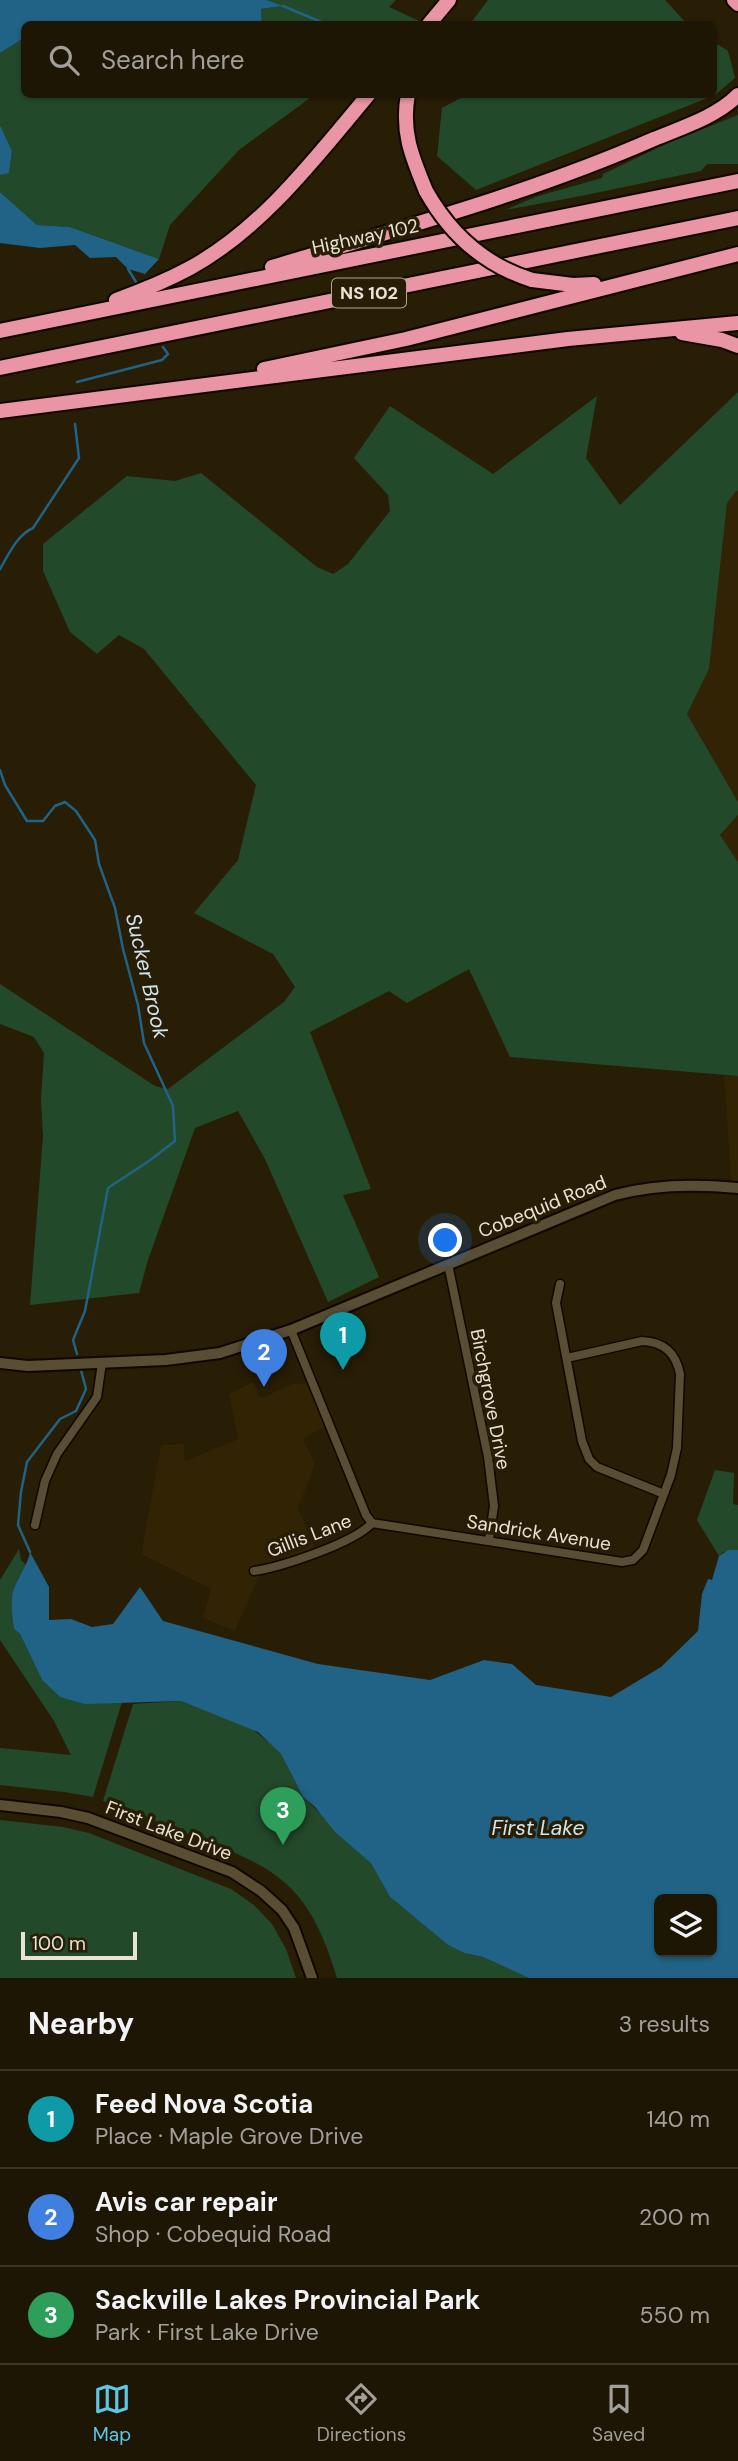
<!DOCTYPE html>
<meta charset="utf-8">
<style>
:root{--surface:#1e1604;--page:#2b2313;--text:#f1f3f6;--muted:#a19f9a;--line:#3c3526;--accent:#5dc7e8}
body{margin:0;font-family:"DM Sans",sans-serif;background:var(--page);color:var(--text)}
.controls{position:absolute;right:21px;bottom:21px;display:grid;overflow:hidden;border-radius:10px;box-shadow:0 2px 5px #0004}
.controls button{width:63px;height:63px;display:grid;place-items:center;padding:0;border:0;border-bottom:2px solid var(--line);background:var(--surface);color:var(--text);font:35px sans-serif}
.scale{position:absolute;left:21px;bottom:18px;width:116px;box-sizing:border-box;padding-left:7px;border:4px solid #eae3d5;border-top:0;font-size:19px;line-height:24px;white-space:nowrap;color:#eae3d5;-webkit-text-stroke:5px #281d05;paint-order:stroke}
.you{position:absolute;left:446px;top:1241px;width:24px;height:24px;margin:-18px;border:5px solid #fff;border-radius:50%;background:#1a73e8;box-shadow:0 0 0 10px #1a73e833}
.badge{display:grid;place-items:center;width:46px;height:46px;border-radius:50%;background:var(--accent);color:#fff;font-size:23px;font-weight:700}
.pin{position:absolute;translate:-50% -58px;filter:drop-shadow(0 2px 4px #0008)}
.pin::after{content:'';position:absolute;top:37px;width:24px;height:21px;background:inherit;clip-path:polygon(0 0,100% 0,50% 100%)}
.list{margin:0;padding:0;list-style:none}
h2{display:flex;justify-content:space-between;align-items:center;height:91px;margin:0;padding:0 28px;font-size:30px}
h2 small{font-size:23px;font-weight:400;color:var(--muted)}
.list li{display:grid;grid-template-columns:46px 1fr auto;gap:21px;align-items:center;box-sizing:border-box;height:98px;padding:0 28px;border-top:2px solid var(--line)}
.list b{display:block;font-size:26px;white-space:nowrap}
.list p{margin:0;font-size:23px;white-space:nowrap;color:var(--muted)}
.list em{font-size:23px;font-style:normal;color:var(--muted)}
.icon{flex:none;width:38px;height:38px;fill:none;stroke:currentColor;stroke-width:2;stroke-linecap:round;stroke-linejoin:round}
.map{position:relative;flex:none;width:738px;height:1978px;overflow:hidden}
.search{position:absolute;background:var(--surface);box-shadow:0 2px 5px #0004;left:21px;right:21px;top:21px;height:77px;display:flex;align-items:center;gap:18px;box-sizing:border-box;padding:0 24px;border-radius:10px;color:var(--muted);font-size:26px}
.sheet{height:385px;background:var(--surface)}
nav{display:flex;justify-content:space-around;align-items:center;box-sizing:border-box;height:98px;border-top:2px solid var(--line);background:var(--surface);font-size:19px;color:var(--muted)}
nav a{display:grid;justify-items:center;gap:4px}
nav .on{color:var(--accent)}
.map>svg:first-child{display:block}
.built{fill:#312303}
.green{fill:#23492b}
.water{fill:#206386;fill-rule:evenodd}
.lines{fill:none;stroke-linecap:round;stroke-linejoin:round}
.stream{stroke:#206386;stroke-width:2.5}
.street-casing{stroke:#100700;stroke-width:11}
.secondary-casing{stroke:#100700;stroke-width:14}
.highway-casing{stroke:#100700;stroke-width:18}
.street{stroke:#594d34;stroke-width:8}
.secondary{stroke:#594d34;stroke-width:10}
.highway{stroke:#e995a5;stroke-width:14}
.highway-bridge-casing{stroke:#100700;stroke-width:18;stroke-linecap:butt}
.highway-bridge{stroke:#e995a5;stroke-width:14}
.labels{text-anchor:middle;stroke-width:7;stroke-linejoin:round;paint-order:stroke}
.shield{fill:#281d05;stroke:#b0a897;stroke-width:2}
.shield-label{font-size:18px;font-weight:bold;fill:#eae3d5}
.street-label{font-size:19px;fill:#eae3d5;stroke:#281d05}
.water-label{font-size:21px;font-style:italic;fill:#d1e5f2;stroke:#281d05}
</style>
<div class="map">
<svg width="738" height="1978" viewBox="0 0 738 1978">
<rect width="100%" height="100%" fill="#281d05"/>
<path class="built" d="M736 491H738V802L687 714 709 669 727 503Z
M738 815V862L720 835Z
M724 1076H738V1193L732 1192Z
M253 1382 261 1398 294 1383 310 1384 326 1426 303 1439 315 1464 298 1508 316 1551 282 1565H264L235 1631 203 1618 211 1589 141 1554 161 1445 184 1444 185 1461 238 1439 229 1394Z"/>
<path class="green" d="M267 0H396L389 7 426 24H262L261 9 282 6Z
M488 0H665L687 24H470Z
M24 38V94L314 95 239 150 170 225 159 259 70 227 37 225 0 192V175L9 172 12 151 0 125V53Z
M714 42 728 51 735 78 715 95 476 190 437 156 442 108 466 95 714 94Z
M738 115V164H707L701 171 581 196 505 210 538 196 602 178 603 174 670 142Z
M738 392V491H736L727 503 709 669 687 714 738 802V815L720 835 738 862V1076L510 1057 469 969 407 1003 389 991 310 1032 371 1189 343 1195 379 1277 328 1302 265 1159 238 1111 195 1128 148 1260 139 1293 30 1305 43 1136 41 1099 44 1053 34 1037 0 1024V984L155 1086 168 1089 284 1002 295 987 273 954 194 913 238 860 256 785 144 649 119 635 97 654 70 632 43 571V544L127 476 175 481 201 473 317 567 333 574 348 564 390 511 388 495 354 458 390 406 493 474 597 396 586 458 620 505Z
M715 1470 734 1473 733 1504 738 1505V1550L723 1552 719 1556 697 1520Z
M19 1549 21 1560 28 1567C9 1581 13 1607 14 1629L20 1634 42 1680 60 1697 122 1702 93 1797 64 1792 0 1785V1748L71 1755 54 1721 0 1640V1580Z
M181 1701 252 1729 272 1745 281 1754 303 1797 371 1862 390 1897 448 1945 464 1953 483 1957 529 1978H337C309 1886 280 1869 193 1836 164 1824 134 1812 103 1801L133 1704Z
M0 1820 63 1827 89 1833 231 1889 254 1905 272 1924 286 1949 296 1978H0Z"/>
<path class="water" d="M0 0H267L283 6 261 9 262 24H24V38L0 53Z
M0 125 12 151 9 173 0 175Z
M0 192 37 225 70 227 159 259 145 274 128 269 116 257 90 258 75 245 40 248 0 243Z
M728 1550H738V1978H529L483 1957 464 1953 448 1945 390 1897 371 1863 335 1832 315 1807 303 1797 281 1754 258 1732 181 1701 85 1704 60 1697 42 1680 20 1634 14 1629C13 1620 11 1609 12 1600 12 1583 27 1569 30 1552L49 1587V1620L71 1619 92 1627 113 1624 140 1587 163 1621 318 1664 430 1680 484 1660 512 1664 536 1685 611 1697 661 1667 698 1631 702 1594 708 1579 712 1580 719 1556ZM712 1899V1952H659V1899Z"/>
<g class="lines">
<path class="stream" d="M283 6 326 24
M128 269 136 282
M77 382 162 360 168 354 163 347
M0 569C9 554 17 535 33 528L79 458 75 424
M0 770 5 785 27 821H43L55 806 65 802 76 811 95 840 99 864 115 908 123 949 138 1005 144 1043 173 1106 175 1141 149 1161 108 1188 85 1311 73 1340 77 1354
M30 1552 18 1525 21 1492 27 1462 60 1419 76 1411 86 1389 81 1370"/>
<defs>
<path id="street" d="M448 1264 488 1457 494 1506 489 1540
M560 1284 556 1303 582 1441 589 1459 597 1467 664 1494
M291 1330 366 1515 372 1523 622 1562 633 1560 643 1550 671 1475 677 1448 680 1374C676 1353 664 1342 642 1341L567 1358
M35 1525 45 1481 57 1454 97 1397 102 1363
M254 1571C281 1567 354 1543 372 1523"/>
<path id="secondary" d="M0 1363 28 1366 166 1360 220 1353 291 1330 615 1195C655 1184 697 1184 738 1188
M0 1805 61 1812 88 1818 232 1872 261 1891 282 1910 294 1928 312 1978"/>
<path id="highway" d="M734 0 738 4
M429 24 449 0
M408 94C401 132 412 157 426 191
M272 267C401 228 531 193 654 139 683 127 716 117 738 95
M532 280 573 285 594 284
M116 300C141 291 166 281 190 268 263 228 316 157 369 94
M0 331 738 181
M682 333 722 340 738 346
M0 368 738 218
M264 369 406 339 738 254
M0 411 568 339 738 323"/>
</defs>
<use href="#street" class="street-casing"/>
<use href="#secondary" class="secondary-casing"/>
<use href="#highway" class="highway-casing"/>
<use href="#street" class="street"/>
<use href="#secondary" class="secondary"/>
<use href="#highway" class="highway"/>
<defs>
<path id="highway-bridge" d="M426 191C450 234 484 265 532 280"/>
</defs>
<use href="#highway-bridge" class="highway-bridge-casing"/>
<use href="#highway-bridge" class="highway-bridge"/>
</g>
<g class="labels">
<rect class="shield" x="332" y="278.5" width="74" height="29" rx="5"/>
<g class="shield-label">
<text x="369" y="299">NS 102</text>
</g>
<g class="street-label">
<text transform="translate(365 236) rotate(-12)" y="7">Highway 102</text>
<text transform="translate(542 1206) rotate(-22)" y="7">Cobequid Road</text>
<text transform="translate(491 1399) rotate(79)" y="7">Birchgrove Drive</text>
<text transform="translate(539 1532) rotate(9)" y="7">Sandrick Avenue</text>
<text transform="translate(309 1535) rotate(-21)" y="7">Gillis Lane</text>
<text transform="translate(169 1830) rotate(21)" y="7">First Lake Drive</text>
</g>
<g class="water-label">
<text transform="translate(147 976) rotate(77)" y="7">Sucker Brook</text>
<text x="538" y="1835">First Lake</text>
</g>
</g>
</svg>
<div class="controls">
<button><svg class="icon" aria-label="layers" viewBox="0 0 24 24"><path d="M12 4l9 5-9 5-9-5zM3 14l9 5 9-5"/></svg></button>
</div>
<div class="scale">100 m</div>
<div class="you"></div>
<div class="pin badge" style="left:343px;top:1370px;background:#0f9aa8">1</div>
<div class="pin badge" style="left:264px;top:1387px;background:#3f7fe0">2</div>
<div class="pin badge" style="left:283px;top:1845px;background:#2e9e5b">3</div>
<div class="search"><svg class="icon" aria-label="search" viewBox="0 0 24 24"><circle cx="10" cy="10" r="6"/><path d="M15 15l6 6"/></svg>Search here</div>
</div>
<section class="sheet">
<h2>Nearby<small>3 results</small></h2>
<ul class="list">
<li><span class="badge" style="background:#0f9aa8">1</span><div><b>Feed Nova Scotia</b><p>Place · Maple Grove Drive</p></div><em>140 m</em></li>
<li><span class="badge" style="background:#3f7fe0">2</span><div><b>Avis car repair</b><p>Shop · Cobequid Road</p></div><em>200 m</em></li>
<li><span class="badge" style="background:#2e9e5b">3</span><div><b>Sackville Lakes Provincial Park</b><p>Park · First Lake Drive</p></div><em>550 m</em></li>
</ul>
</section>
<nav>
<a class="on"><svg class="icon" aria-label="map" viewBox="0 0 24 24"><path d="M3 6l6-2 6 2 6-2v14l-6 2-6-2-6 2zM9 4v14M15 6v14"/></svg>Map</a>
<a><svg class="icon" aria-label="directions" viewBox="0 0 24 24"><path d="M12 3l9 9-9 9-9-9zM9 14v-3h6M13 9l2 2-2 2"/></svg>Directions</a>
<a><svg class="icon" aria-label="saved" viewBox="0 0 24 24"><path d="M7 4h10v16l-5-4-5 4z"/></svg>Saved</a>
</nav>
